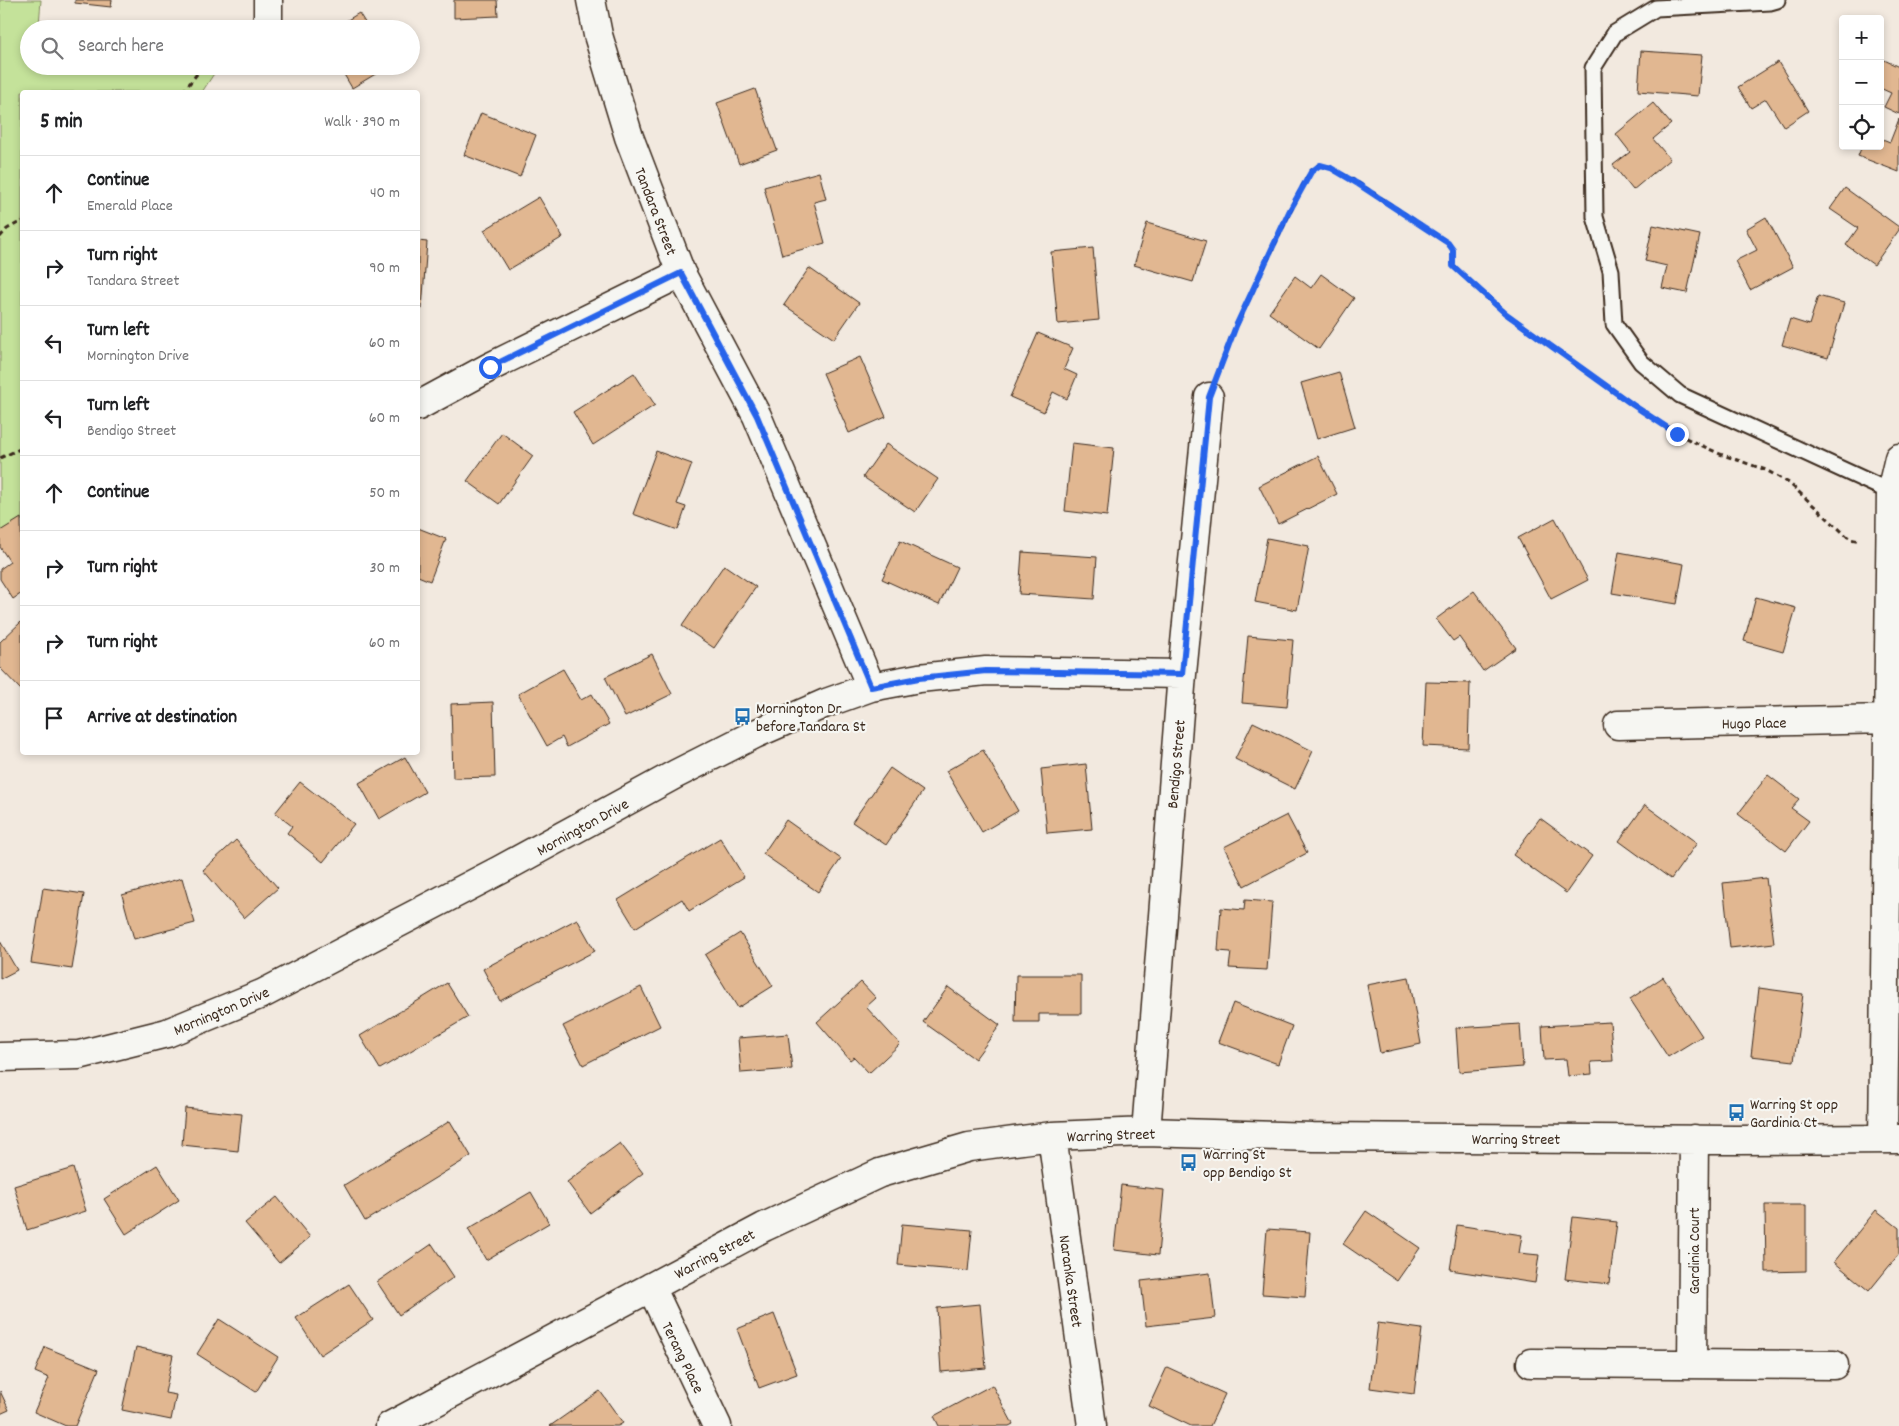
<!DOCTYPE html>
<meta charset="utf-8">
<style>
:root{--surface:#fff;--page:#f2f2f2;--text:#202124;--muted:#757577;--line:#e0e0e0}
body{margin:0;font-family:Dekko,sans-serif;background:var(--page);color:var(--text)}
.controls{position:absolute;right:15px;top:15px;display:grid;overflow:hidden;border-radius:5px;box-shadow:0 2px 8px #0003}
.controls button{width:45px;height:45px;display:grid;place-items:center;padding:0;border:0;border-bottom:1px solid var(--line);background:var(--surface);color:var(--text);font:25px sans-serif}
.stop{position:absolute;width:15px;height:15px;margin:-11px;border:4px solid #2563eb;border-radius:50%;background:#fff}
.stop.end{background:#2563eb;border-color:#fff;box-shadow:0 1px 5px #0008}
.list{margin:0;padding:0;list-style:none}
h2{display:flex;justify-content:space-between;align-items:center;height:65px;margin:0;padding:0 20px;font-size:21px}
h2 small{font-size:16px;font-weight:400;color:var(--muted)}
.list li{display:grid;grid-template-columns:32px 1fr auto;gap:15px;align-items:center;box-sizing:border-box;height:75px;padding:0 20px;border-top:1px solid var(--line)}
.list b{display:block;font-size:19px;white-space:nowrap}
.list p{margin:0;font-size:16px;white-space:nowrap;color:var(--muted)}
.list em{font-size:16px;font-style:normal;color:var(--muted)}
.icon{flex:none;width:28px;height:28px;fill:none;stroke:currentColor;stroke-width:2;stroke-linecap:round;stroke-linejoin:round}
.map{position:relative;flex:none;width:1899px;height:1426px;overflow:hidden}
.search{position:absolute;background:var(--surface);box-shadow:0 2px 8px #0003;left:20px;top:20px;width:400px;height:55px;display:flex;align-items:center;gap:12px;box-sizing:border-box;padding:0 18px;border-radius:28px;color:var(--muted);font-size:19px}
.panel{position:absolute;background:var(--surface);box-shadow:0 2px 8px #0003;left:20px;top:90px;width:400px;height:665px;border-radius:5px}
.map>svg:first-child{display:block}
.green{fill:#c4e29a;stroke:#80865c}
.building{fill:#e1b791;stroke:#3b2a1e}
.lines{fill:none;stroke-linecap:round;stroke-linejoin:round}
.lane-casing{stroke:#3b2a1e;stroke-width:19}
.street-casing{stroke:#3b2a1e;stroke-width:31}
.path{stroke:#3b2a1e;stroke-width:3;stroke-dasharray:5 4;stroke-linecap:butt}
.lane{stroke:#f6f6f2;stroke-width:15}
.street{stroke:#f6f6f2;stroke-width:28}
.route{stroke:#2563eb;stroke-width:6}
.labels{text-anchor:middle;stroke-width:4.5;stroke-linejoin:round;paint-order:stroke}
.street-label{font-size:16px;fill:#3b2a1e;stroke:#f6f6f2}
.poi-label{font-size:16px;fill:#3b2a1e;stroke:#f6f6f2;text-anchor:start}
</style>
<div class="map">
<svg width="1899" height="1426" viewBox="0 0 1899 1426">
<rect width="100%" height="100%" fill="#f2e9df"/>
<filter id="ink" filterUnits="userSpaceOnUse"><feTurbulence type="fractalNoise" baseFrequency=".02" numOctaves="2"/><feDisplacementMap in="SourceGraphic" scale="10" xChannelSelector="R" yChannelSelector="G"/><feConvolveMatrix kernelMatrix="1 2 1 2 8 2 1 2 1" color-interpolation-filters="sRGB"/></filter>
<g filter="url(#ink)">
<path class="green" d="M0 0H41L39 25 119 29H29V66H219L202 92H22V520L0 534Z"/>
<path class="building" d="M75 0H112L111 7 75 3Z
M454 0H497L498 16 454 18Z
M359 13 369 29H333Z
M1641 51 1702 55 1698 96 1638 91Z
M1880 58 1899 67V114L1884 107 1891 93 1880 88Z
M1778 62 1808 111 1784 127 1766 99 1751 108 1738 87Z
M339 66H389L352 88Z
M755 89 777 150 739 164 717 103Z
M1653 103 1671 124 1653 139 1670 159 1633 190 1613 165 1630 152 1616 134Z
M481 113 536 135 520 177 464 155Z
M1899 119V172L1858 156 1862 146H1880V138L1890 142Z
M819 172 826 199 814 202 825 243 782 255 764 187Z
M1845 188 1899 227V230L1874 265 1846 245 1858 228 1830 209Z
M539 197 563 237 508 270 484 230Z
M1766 217 1793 267 1750 290 1735 261 1757 250 1746 229Z
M1147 223 1206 241 1193 282 1134 265Z
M1653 225 1700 235 1687 293 1662 288 1667 266 1645 261Z
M418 241 427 242 422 309 418 308Z
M1093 248 1099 320 1058 324 1051 252Z
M809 268 859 303 834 339 784 305Z
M1321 274 1354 298 1319 349 1269 313 1295 276 1311 288Z
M1818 296 1844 303 1828 358 1782 345 1790 319 1809 325Z
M1038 333 1073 348 1064 369 1077 375 1067 399 1053 392 1044 412 1010 397Z
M860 357 886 417 849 433 823 373Z
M1339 372 1355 427 1317 439 1301 383Z
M634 373 655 405 593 445 573 412Z
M502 433 533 456 499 504 467 481Z
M1072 443 1114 448 1107 516 1065 511Z
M886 444 938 479 915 512 863 477Z
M656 451 692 464 677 504 686 507 678 530 633 514Z
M1318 456 1337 494 1278 524 1259 486Z
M21 518 22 593 13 599 0 579V569L10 562 0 547V531Z
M1555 518 1588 580 1551 599 1518 538Z
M418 528 446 539 430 581 418 576Z
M1267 538 1309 546 1297 610 1255 602Z
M900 541 957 567 939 605 882 579Z
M1022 552 1097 557 1094 599 1019 594Z
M1619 552 1684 564 1677 604 1612 593Z
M724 565 756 587 714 648 682 626Z
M1474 591 1516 648 1483 671 1459 637 1453 641 1436 619Z
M1756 597 1796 608 1783 652 1744 641Z
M22 621V691L0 668V642Z
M1248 636 1293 640 1287 707 1242 703Z
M652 654 672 694 625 717 605 677Z
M563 669 581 700 592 694 609 724 567 747 562 737 547 746 518 694Z
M1426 682 1470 683 1468 748 1423 746Z
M493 702 495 777 453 778 451 704Z
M1253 722 1313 751 1295 789 1235 759Z
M983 750 1018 811 982 832 946 771Z
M405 757 425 792 379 819 359 783Z
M1086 764 1092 829 1047 833 1041 769Z
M890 768 923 791 886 845 852 822Z
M1768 775 1799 799 1791 808 1809 821 1786 851 1738 814Z
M300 782 354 824 323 862 287 833 292 826 275 813Z
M1645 805 1697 843 1671 879 1619 841Z
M1287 815 1307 853 1244 886 1224 847Z
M1540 818 1592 856 1566 893 1513 855Z
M786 820 841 859 818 892 763 854Z
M720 838 744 877 689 911 682 899 635 928 618 900Z
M236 840 278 888 244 918 203 870Z
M182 878 195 923 134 939 122 895Z
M1766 878 1774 943 1730 948 1723 883Z
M43 888 84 894 72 969 31 963Z
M1245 900 1272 902 1267 970 1229 968 1231 952 1218 951 1221 908 1244 910Z
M577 919 595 951 500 1001 483 969Z
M740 933 773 986 738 1008 705 955Z
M0 941 17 970 0 979Z
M1016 975H1081V1014H1039V1022H1015Z
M1409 977 1421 1044 1380 1053 1367 985Z
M1663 977 1702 1036 1668 1057 1630 999Z
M861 982 876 998 866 1007 900 1044 869 1073 854 1057 850 1060 817 1022Z
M447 983 468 1017 380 1069 360 1036Z
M641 987 660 1026 583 1065 563 1026Z
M948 987 1000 1025 975 1059 923 1022Z
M1759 988 1803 994 1794 1061 1751 1056Z
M1233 1003 1292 1026 1278 1064 1218 1042Z
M1610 1022 1613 1061 1591 1062 1592 1074 1568 1076 1566 1059 1544 1060 1542 1026Z
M1520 1024 1523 1067 1459 1072 1456 1028Z
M788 1034 792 1069 741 1073 738 1038Z
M185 1108 242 1114 238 1151 182 1145Z
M450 1121 471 1156 365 1221 344 1185Z
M620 1143 643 1173 590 1213 567 1182Z
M157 1165 179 1200 126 1234 104 1199Z
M73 1168 86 1211 27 1230 14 1186Z
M1121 1185 1164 1190 1158 1255 1114 1250Z
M531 1192 549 1223 486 1260 468 1229Z
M277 1197 310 1237 279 1263 245 1223Z
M1765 1205H1806V1271L1766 1272Z
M1876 1210 1899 1228V1254L1869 1291 1834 1262Z
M1366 1211 1420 1248 1397 1281 1343 1244Z
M1573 1217 1617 1222 1609 1284 1565 1279Z
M902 1224 972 1230 968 1271 898 1265Z
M1457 1225 1522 1235 1519 1253 1539 1255 1535 1283 1450 1270Z
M1267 1229 1310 1232 1305 1297 1262 1294Z
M432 1244 454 1277 399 1315 377 1282Z
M1210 1273 1215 1318 1146 1326 1141 1281Z
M349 1284 373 1320 320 1355 296 1318Z
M980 1304 986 1368 941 1372 937 1308Z
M774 1314 797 1374 759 1388 737 1329Z
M219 1319 278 1357 256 1392 197 1354Z
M1378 1323 1422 1329 1414 1394 1370 1388Z
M45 1347 99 1369 75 1426H66L34 1412 49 1378 35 1372Z
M136 1347 173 1355 165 1393 176 1395 171 1420 122 1410Z
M1167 1367 1225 1394 1210 1426H1191L1149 1406Z
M992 1385 1013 1424 1009 1426H939L934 1416Z
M0 1391 9 1410 0 1414Z
M600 1391 623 1423 618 1426H550Z"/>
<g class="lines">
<defs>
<path id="lane" d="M1777 0 1770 2 1656 8 1615 33 1593 68 1595 217 1611 271 1614 324 1641 362 1680 395 1891 492"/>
<path id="street" d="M268 0V22
M591 0 598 35 629 137 681 273 757 416 871 687
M418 406 490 367 681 273
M1618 725 1889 719
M0 1057 79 1055 167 1033 264 993 500 870 676 774 755 734 826 703 871 687 919 678 986 671 1182 674
M1146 1132 1182 674 1209 397
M1052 1136 1092 1426
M1883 1139 1891 492 1899 458
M651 1287 717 1426
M1531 1363 1834 1365
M1692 1364 1694 1139
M390 1426 764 1227 880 1173 969 1147 1052 1136 1146 1132 1313 1137 1736 1140 1899 1139"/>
</defs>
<use href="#lane" class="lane-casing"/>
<use href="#street" class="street-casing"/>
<path class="path" d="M183 92 203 66
M0 237 7 229 22 221
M1220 368 1236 326 1303 185 1311 171 1319 165 1331 168 1358 183 1448 243 1453 250V266L1505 313 1633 405 1677 434 1720 454 1766 470 1789 483 1850 539 1860 541
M0 458 22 448"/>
<use href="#lane" class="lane"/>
<use href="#street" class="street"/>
</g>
</g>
<g class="lines" filter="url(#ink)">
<path class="route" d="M490 367 681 273 757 416 871 687 919 678 986 671 1182 674 1209 397 1236 326 1289 212 1311 172 1320 165 1331 168 1358 184 1448 243 1453 250V266L1505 313 1633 405 1677 434"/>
</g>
<defs>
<symbol id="bus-bare" viewBox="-9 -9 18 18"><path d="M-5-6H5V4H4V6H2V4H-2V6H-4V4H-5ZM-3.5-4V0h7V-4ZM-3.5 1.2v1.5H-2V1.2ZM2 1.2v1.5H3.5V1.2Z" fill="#1f6fb2" stroke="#f6f6f2" stroke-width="2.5" paint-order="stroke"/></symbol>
</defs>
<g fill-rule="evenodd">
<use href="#bus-bare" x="730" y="704" width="25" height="25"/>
<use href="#bus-bare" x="1724" y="1100" width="25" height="25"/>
<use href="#bus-bare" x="1176" y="1150" width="25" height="25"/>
</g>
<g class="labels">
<g class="street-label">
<text transform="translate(657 211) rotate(69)" y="6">Tandara Street</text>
<text transform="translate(1754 722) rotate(-1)" y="6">Hugo Place</text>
<text transform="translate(1175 764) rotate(-85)" y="6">Bendigo Street</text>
<text transform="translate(582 826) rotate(-29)" y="6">Mornington Drive</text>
<text transform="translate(221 1010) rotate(-23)" y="6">Mornington Drive</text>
<text transform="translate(1111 1134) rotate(-2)" y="6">Warring Street</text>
<text x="1516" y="1144">Warring Street</text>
<text transform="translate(1693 1251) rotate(-90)" y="6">Gardinia Court</text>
<text transform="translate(714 1253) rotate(-28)" y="6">Warring Street</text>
<text transform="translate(1072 1281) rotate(82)" y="6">Naranka Street</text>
<text transform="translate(684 1357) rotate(64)" y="6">Terang Place</text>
</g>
<g class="poi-label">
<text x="756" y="713">Mornington Dr<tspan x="756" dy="18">before Tandara St</tspan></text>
<text x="1750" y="1109">Warring St opp<tspan x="1750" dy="18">Gardinia Ct</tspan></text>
<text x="1203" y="1159">Warring St<tspan x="1203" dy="18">opp Bendigo St</tspan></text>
</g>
</g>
</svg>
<div class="controls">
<button>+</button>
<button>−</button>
<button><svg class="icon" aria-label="locate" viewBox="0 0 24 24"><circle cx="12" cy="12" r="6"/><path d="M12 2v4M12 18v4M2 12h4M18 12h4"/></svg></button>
</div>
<div class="stop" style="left:490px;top:367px"></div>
<div class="stop end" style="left:1677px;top:434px"></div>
<div class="search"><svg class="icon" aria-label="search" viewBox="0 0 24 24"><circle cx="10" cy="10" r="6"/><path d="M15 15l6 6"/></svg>Search here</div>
<section class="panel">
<h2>5 min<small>Walk · 390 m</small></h2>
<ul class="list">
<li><svg class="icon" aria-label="ahead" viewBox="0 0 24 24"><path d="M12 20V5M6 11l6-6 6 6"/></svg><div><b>Continue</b><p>Emerald Place</p></div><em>40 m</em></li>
<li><svg class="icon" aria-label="right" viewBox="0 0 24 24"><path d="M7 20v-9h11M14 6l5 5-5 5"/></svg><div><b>Turn right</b><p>Tandara Street</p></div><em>90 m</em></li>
<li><svg class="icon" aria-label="left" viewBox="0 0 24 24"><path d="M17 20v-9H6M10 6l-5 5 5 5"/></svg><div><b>Turn left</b><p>Mornington Drive</p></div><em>60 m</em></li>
<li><svg class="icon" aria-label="left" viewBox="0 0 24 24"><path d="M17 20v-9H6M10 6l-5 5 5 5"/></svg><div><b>Turn left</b><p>Bendigo Street</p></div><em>60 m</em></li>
<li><svg class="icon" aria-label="ahead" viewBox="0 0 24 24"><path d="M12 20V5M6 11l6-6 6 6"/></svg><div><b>Continue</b></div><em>50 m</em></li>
<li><svg class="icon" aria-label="right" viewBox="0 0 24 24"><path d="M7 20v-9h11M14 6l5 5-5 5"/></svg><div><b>Turn right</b></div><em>30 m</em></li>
<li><svg class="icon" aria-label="right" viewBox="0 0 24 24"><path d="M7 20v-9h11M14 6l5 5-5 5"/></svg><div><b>Turn right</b></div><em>60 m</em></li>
<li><svg class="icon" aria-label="arrive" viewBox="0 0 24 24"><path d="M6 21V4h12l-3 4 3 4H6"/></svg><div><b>Arrive at destination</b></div></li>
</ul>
</section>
</div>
